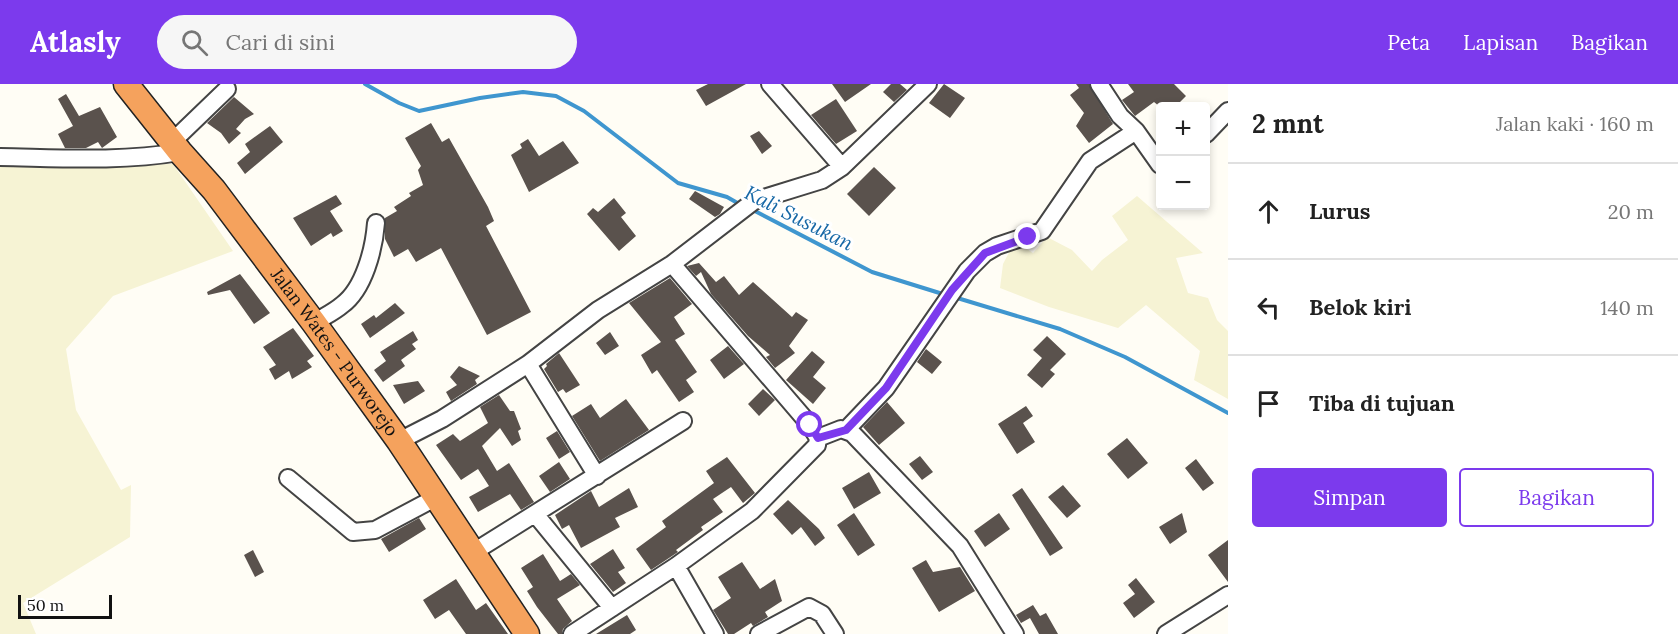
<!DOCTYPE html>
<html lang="id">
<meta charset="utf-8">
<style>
:root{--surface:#fff;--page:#f6f6f6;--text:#222;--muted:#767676;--line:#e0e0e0;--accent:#7c3aed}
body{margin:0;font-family:Lora,serif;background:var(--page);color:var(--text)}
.controls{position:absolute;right:18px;top:18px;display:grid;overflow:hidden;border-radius:6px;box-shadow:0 3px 9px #0003}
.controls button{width:54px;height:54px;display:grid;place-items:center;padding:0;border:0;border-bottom:2px solid var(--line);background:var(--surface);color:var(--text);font:30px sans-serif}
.scale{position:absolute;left:18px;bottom:15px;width:94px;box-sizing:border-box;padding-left:6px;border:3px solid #111;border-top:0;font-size:16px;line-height:21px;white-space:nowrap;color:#111;-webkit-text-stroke:4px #fff;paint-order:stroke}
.stop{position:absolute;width:18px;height:18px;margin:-14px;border:4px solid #7c3aed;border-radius:50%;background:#fff}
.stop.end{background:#7c3aed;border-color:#fff;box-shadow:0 2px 6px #0008}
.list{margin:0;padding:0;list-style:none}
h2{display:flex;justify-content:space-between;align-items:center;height:78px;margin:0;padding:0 24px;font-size:26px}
h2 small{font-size:20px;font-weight:400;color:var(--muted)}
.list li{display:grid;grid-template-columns:39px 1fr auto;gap:18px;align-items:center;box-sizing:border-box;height:96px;padding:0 24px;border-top:2px solid var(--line)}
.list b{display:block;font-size:22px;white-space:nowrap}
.list em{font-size:20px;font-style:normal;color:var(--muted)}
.actions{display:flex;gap:12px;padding:18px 24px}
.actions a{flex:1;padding:14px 0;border:2px solid var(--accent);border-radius:6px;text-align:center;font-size:21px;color:var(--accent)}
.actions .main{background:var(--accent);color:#fff}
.icon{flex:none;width:33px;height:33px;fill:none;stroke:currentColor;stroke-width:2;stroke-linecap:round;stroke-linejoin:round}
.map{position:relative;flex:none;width:1228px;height:550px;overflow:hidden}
header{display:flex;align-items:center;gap:36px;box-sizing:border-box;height:84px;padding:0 30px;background:var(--accent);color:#fff}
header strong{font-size:28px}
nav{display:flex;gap:33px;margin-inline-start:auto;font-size:21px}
.search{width:420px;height:54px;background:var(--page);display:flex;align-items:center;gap:15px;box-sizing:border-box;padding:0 21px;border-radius:33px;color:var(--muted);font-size:22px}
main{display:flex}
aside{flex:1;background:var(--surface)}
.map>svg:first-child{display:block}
.farmland{fill:#f6f3d4}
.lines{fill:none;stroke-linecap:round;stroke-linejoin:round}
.stream{stroke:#3f96cf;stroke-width:4}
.building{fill:#5a524d}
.minor-casing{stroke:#444;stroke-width:20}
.highway-casing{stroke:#222;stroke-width:27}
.minor{stroke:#fff;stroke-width:16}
.highway{stroke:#f5a25d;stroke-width:24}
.route{stroke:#7c3aed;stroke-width:8}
.labels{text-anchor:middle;stroke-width:6;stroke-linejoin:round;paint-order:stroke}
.street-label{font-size:18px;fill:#111;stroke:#fff}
.water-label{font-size:20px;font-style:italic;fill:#1768a6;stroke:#fff}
</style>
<header>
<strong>Atlasly</strong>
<div class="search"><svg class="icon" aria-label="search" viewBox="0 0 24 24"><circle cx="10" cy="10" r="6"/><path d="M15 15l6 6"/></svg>Cari di sini</div>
<nav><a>Peta</a><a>Lapisan</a><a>Bagikan</a></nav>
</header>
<main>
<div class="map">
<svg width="1228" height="550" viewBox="0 0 1228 550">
<rect width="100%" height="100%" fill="#fffdf5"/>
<path class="farmland" d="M173 80 233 167 113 212 66 265 76 326 121 406 131 401 130 453 23 519 36 550H0V82Z
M1137 112 1203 169 1176 174 1188 209 1208 214 1217 236 1228 247V315L1194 296 1200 267 1146 221 1118 244 1049 223 1000 204 1003 180 1015 157 1033 169 1047 153 1072 166 1092 187 1102 176 1128 156 1112 132Z"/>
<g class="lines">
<path class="stream" d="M365 0 399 19 419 27 480 14 523 8 556 12 584 27 678 99 727 113 741 121
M751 125 872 188 946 211
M954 213 1060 245 1125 273 1228 329"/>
</g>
<path class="building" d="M708 0H746L706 22 696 6Z
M832 0H871L845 18Z
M891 0H900L907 6 894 18 883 8Z
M944 0 965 14 950 34 929 19Z
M1076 0H1089L1113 40 1089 59 1076 42 1084 29 1070 11 1079 4Z
M1128 0H1174L1186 12 1176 22H1159L1154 18 1135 32 1122 16 1134 8Z
M66 10 79 32 100 23 117 53 102 64 98 58 86 64H65L58 50 73 42 58 15Z
M234 13 254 30 245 35 236 45 241 49 229 60 221 49 207 39Z
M836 15 857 47 836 60 811 31Z
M431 39 442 58 449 54 488 123 494 137 486 142 531 228 487 251 441 164 416 178 408 165 394 173 385 155V134L397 127 394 123 411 112 409 109 423 101 418 86 421 82 405 54Z
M270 42 283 58 245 90 237 79 250 68 245 60Z
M759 47 772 62 762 70 750 52Z
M528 55 539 72 563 57 579 79 529 108 511 71 522 64 520 60Z
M874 83 896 104 869 132 847 110Z
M695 107 724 123 720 130 715 133 689 115Z
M336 111 342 120 330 127 343 147 333 153 331 149 311 162 293 134Z
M614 114 626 129 621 133 636 152 619 167 587 130 593 124 598 128Z
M699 179 716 198 724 192 739 211 753 198 792 233 796 228 808 236 789 262 795 269 775 284 766 273 770 271 748 252 711 210 701 188 696 192 687 182Z
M240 190 270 229 254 240 230 206 208 211 207 208Z
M670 194 692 220 674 233 685 250 675 256 697 288 686 296 694 308 679 318 657 286 652 290 641 271 661 258 629 219Z
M395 219 405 229 370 254 361 240 374 231 376 234Z
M293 244 314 272 307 277 312 283 292 295 289 287 275 296 269 285 276 281 263 263Z
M413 247 418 256 412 260 416 265 401 276 405 282 383 298 374 286 386 277 380 268Z
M610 248 619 262 605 271 596 259Z
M1047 252 1066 270 1050 286 1055 290 1042 304 1027 291 1042 274 1033 266Z
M728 262 744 280 724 295 710 276Z
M926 265 942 278 932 290 917 278Z
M812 267 825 278 813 293 826 304 813 320 786 296Z
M559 269 580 301 566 309 563 305 558 308 544 285 547 282 546 280Z
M459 282 480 292 475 296 477 300 451 317 446 308 457 301 450 293Z
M418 297 425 307 404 320 393 301Z
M763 305 775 316 759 332 748 320Z
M499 311 510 327H514L521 345 518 347 521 356 512 362 500 344 482 362 497 387 509 379 534 418 521 426 510 410 478 428 469 413 489 402 478 385 461 396 436 361 453 350 460 357 488 339 480 323Z
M626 315 649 346 600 377 572 332 591 320 600 334Z
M887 318 905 339 879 361 863 343Z
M1026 322 1033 332 1023 339 1035 358 1017 370 998 340Z
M557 347 570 368 559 375 546 354Z
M1127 354 1148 379 1128 395 1107 370Z
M920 372 933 388 922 396 909 380Z
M727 373 755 409 743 419 731 403 713 415 723 428 701 443 703 446 676 466 678 468 651 486 636 465 666 443 662 437 714 399 706 387Z
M1196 375 1214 399 1203 407 1185 384Z
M559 378 570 395 550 408 539 392Z
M869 388 881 409 854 425 842 404Z
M1063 401 1081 422 1067 434 1048 413Z
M629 404 638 423 615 434 620 443 581 464 569 441 562 445 555 431 591 407 599 423Z
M1022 404 1063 464 1050 472 1012 411Z
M788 416 819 445 825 454 815 462 801 443 792 451 773 430Z
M854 429 875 461 858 472 837 441Z
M999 429 1010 445 985 463 974 447Z
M1182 429 1187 448 1170 460 1159 443Z
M419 434 426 445 389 468 381 455Z
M1228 456V498L1208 471Z
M613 465 625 484 618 488 626 499 613 508 590 480Z
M253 466 264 488 255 493 244 471Z
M543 470 560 497 571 490 580 501 557 515 572 537 563 545 562 550H558L537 523 527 507 533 503 521 484Z
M926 476 933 488 960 483 975 507 939 528 912 484Z
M742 478 760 505 775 495 782 517 765 528 768 533 753 542 751 539 734 550H728L713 526 731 514 718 493Z
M1136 494 1155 518 1134 534 1123 519 1135 510 1128 501Z
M456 495 476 526 486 519 508 550H466L449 526 435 535 423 516Z
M1033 521 1040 532 1046 529 1058 550H1039L1030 534 1021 539 1016 531Z
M627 531 636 546 630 550H596Z"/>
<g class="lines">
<defs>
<path id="minor" d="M770 0 842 83
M1099 0 1120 32 1136 47 1160 81
M1206 50 1228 27
M172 58 227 5
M0 73C60 74 120 78 180 68
M314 239C323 233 334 228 342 221 364 205 374 165 376 139
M528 280 597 392
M846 346 886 304 967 187 985 169 997 162 1042 147 1090 77 1136 47
M818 354 841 345 852 349 960 462 1015 550
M399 357 442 335 528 280 598 226 672 180 754 117 822 96 842 83 928 0
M288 394 353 448 375 446 435 414
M536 431 612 524
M472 469 683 337
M676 482 715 550
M572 550 676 482 752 427 817 361 818 354 810 341 672 180
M759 550 809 523 822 530 835 550
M1166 550 1228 511"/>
<g id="highway">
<path id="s1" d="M126 0 180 68 214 106 314 239 399 357 527 550"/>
</g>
</defs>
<use href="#minor" class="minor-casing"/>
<use href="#highway" class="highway-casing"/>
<use href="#minor" class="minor"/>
<use href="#highway" class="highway"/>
</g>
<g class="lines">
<path class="route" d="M810 341 818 354 846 346 886 304 952 206 985 169 1028 153"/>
</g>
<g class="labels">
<g class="street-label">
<text dy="6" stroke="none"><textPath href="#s1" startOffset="340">Jalan Wates - Purworejo</textPath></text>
</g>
<g class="water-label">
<text transform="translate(799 134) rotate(27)" y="7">Kali Susukan</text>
</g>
</g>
</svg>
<div class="controls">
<button>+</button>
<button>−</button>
</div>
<div class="scale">50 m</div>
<div class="stop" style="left:810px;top:341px"></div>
<div class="stop end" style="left:1028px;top:153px"></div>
</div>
<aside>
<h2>2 mnt<small>Jalan kaki · 160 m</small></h2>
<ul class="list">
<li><svg class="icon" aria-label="ahead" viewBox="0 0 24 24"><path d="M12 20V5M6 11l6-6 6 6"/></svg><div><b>Lurus</b></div><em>20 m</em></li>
<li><svg class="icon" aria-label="left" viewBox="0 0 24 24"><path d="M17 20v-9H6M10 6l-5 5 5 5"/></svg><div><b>Belok kiri</b></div><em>140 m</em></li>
<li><svg class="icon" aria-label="arrive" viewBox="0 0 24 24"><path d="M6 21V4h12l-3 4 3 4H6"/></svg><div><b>Tiba di tujuan</b></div></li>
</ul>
<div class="actions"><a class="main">Simpan</a><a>Bagikan</a></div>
</aside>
</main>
